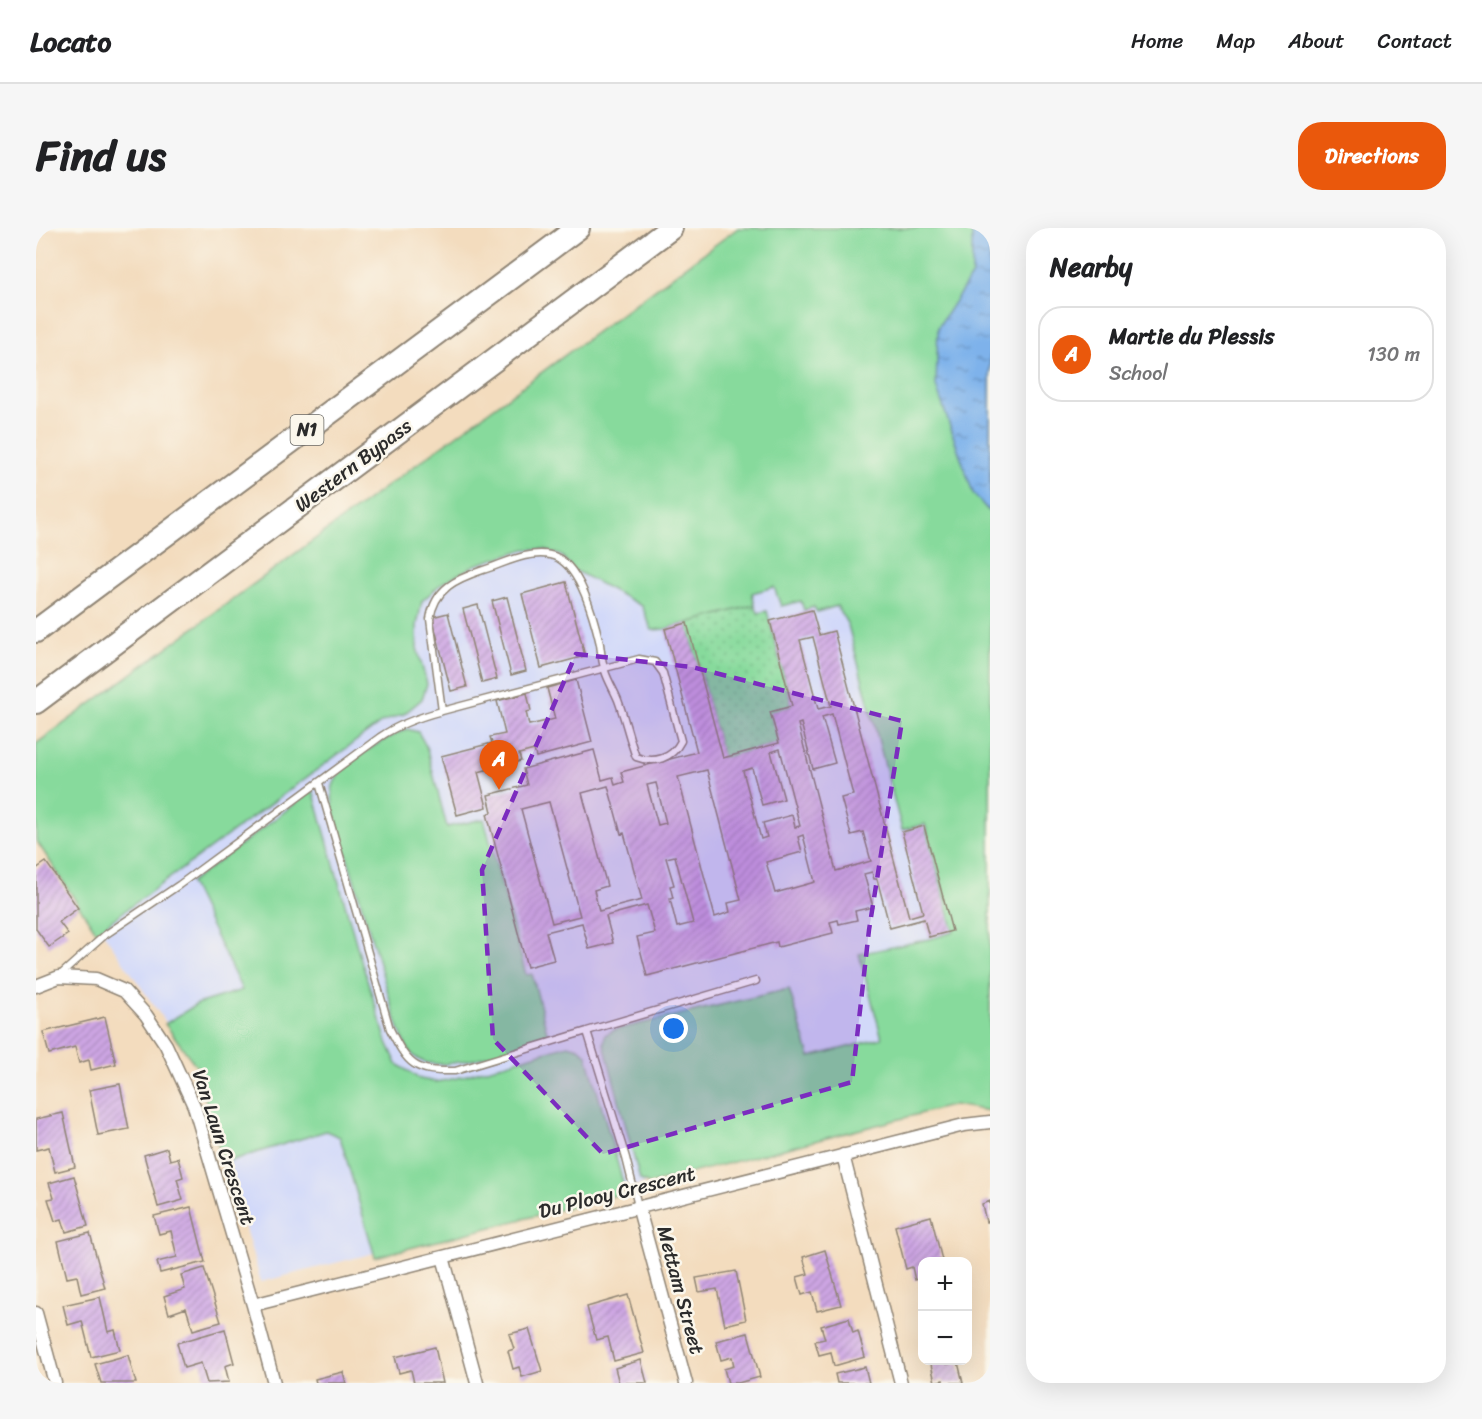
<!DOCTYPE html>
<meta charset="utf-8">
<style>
:root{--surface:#fff;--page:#f6f6f6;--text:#202124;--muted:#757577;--line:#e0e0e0;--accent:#ea580c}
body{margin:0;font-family:Sriracha,sans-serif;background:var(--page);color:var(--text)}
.controls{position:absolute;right:18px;bottom:18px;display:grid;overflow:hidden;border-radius:12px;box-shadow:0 6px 24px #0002}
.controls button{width:54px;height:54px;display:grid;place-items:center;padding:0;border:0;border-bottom:2px solid var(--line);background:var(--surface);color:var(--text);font:30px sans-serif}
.you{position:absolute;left:638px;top:801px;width:21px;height:21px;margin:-15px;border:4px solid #fff;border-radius:50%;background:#1a73e8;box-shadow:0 0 0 9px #1a73e833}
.badge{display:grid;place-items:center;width:39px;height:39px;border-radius:50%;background:var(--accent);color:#fff;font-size:20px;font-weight:700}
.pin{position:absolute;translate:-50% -50px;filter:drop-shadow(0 2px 3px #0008)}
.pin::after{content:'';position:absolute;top:32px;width:21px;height:18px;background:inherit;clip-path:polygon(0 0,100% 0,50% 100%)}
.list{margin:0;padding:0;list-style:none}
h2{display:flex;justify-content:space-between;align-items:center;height:78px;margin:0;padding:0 24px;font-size:26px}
h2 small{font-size:20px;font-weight:400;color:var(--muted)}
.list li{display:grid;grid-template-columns:39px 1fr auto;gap:18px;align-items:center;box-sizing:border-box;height:96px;margin:0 12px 12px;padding:0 12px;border:2px solid var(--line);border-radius:24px}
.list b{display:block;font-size:22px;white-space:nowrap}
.list p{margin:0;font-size:20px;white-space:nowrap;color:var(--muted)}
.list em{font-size:20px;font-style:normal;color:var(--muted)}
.map{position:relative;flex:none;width:954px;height:1155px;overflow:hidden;border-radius:24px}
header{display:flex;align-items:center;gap:36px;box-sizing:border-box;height:84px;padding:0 30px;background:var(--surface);border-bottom:2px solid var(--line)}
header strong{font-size:28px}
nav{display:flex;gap:33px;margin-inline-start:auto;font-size:21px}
.intro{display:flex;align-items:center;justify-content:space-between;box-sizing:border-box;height:144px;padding:0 36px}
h1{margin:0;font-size:42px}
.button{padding:15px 27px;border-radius:24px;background:var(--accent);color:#fff;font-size:21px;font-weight:700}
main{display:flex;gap:36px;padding:0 36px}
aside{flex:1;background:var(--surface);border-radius:24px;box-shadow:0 6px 24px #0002}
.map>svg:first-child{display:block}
.built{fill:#d2d9f9}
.green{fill:#87da9c;stroke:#598264;stroke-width:1.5}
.garden{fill:url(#garden-dots);stroke:#598264;stroke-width:1.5}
.water{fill:url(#water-ripples);stroke:#546e8b;stroke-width:1.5}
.building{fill:url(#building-hatch);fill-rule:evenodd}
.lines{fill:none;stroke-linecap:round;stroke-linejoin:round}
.service-casing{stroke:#8f8474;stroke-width:9}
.minor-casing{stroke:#8f8474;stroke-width:15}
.motorway-casing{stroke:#8f8474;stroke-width:26}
.service{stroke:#fff;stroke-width:6}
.minor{stroke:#fff;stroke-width:12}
.motorway{stroke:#fff;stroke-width:22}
.marked{fill:#7b2cbf;fill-opacity:0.2;stroke:#7b2cbf;stroke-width:4.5;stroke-dasharray:12 8;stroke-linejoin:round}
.labels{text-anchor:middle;stroke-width:5;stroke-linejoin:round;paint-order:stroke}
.shield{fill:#fbf7ec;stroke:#696865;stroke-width:1.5}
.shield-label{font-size:18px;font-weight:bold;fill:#2b2b2b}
.street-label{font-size:20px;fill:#2b2b2b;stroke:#fbf7ec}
</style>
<header>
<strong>Locato</strong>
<nav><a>Home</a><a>Map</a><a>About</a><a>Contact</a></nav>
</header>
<div class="intro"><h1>Find us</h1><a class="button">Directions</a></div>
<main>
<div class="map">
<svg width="954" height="1155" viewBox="0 0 954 1155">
<defs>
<pattern id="garden-dots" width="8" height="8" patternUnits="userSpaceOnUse" patternTransform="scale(1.5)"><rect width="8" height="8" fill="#87da9c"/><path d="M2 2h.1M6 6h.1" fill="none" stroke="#75bb87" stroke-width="1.8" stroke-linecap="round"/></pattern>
<pattern id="water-ripples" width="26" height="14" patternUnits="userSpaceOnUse" patternTransform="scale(1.5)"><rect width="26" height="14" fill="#7eb2eb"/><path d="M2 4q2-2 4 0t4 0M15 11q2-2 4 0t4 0" fill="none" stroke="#6791bf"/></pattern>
<pattern id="building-hatch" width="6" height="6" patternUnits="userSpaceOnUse" patternTransform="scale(1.5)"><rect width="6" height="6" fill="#cea6e4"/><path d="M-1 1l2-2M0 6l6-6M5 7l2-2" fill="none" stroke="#a787b9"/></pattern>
</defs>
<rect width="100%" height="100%" fill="#fbf7ec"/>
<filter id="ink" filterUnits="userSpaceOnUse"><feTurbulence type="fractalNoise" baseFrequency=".0167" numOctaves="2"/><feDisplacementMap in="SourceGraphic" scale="12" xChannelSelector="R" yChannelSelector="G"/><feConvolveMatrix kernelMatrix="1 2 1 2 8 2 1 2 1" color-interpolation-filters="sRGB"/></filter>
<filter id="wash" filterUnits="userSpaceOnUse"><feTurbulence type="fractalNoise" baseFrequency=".008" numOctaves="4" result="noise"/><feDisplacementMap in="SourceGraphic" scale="24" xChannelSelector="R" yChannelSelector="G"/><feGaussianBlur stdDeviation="1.35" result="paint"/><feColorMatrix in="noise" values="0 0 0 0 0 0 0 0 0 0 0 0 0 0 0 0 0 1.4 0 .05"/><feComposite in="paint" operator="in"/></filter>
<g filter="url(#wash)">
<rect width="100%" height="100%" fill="#f3dcbe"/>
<path class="built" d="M702 0H783L954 867 225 1054 161 839 0 609V516Z"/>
<path class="green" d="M702 0H954V883L918 877 613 956 604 952 568 816 569 807 578 802 753 761 774 829 846 810 823 726 894 711 918 704 889 596 866 602 812 397 801 378 781 384 778 379 768 382 765 373 745 378 738 359 716 365 719 377 629 401 616 402 606 378 538 342 526 328 509 321H489L439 337 406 355 386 373 381 397V420L391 456 386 471 368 486 346 494 60 704 0 612V516Z
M371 501 382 504 390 518 411 599 448 591 490 747 496 746 512 808C482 817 408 848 382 831 370 823 366 808 361 795L297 581C297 574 295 564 297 558 304 535 350 510 371 501Z
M277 562 324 729 351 814 361 836 384 851 401 854 421 850 532 817 543 820 551 827 588 958 581 967 339 1029 304 909 290 903 187 935 161 839 129 796 161 776 206 762 154 655Z"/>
<path class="garden" d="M719 377 722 385 731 383 756 478 734 484 743 515 687 530 651 395Z"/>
<path class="water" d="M936 0H947L954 4V285L937 265 900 158 902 99 936 47Z"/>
<g id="blocks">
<path class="building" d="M530 354 549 428 505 440 486 366Z
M471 369 490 443 475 447 456 373Z
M442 377 461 451 446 455 427 381Z
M776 382 783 407 798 403 873 689 887 685 866 604 888 598 916 703 893 709 888 691 854 700 841 651H838L836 644 828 646 837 679 819 683 821 692 803 696 802 692 794 694 797 705 742 719 741 714 611 748 601 709 619 705 611 677 570 688 577 715 553 721 546 695 510 704 518 732 491 739 451 586 456 584 452 567 491 557 487 541 558 522 566 552 577 549 579 557 588 554 585 544 661 524 629 401 651 395 687 530 743 515 734 484 756 478 734 393ZM777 409 795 478 782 481 764 412ZM796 486 817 567 805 570 815 607 827 604 835 633 800 643 762 496 765 495 777 541 799 535 786 489ZM744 521 764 598 759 599 756 587 727 595 731 609 725 611 707 543 716 540 726 577 748 571 735 524ZM671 542 705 672 692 675 694 684 679 689 642 549ZM620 555 630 595 622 597 611 557ZM572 558 585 606 588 605 606 672 563 683 558 662 571 658 546 565ZM513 574 544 688 516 695 485 581ZM767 607 779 654 739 665 730 634 766 624 762 609ZM639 628 657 695 641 699 634 671 637 670 634 658 638 657 630 630Z
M412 385 431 459 415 463 396 389Z
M540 452 556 514 500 529 498 522 483 526 485 533 442 544 451 579 421 587 405 528 456 515 454 509 469 506 461 473 491 465 495 483 490 484 493 497 519 491 511 460Z
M10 634 42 680 23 694 32 706 13 719 0 701V641Z
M69 789 80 836 55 842 53 832 43 835 39 819 13 826 7 804Z
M84 856 93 901 62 907 53 862Z
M27 885 39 939 19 944 13 919 0 922V891Z
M131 920 134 932 142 930 147 949 141 951 147 972 122 979 108 927Z
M38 948 52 998 30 1004 26 991 19 993 12 971 18 970 13 955Z
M954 973V993L950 994 946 976Z
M155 979 169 1034 124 1045 121 1034 141 1029 135 1003 123 1006 118 988Z
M895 988 906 1032 886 1034V1050L879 1052 876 1039 870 1041 859 998Z
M54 1005 69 1060 45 1066 41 1048 31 1050 22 1013Z
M789 1022 805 1077 781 1083 776 1064 766 1067 761 1049 772 1046 767 1029Z
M168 1040 185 1094 157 1102 150 1080 133 1086 128 1068 149 1061 145 1047Z
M700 1043 710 1092 689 1097 681 1061 663 1064 660 1050Z
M592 1067 608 1125 578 1133 572 1109 560 1112 551 1079Z
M64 1069 72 1104 79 1102 84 1122 55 1129 46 1093 32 1097 27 1077Z
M813 1090 817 1105 822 1103 829 1129 798 1138 795 1124 783 1127 779 1113 789 1111 785 1098Z
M189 1101 198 1135 189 1138 193 1154 171 1155 165 1135 148 1140 141 1115Z
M493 1101 506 1143 486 1149 483 1139 477 1141 472 1123 478 1121 473 1106Z
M712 1105 724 1149 702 1155H692L688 1141 698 1138 696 1129 685 1132 680 1113Z
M399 1119 407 1155H378L375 1142 363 1145 359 1129Z
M92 1127 100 1155H65L59 1136Z
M605 1132 611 1155H583L579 1140Z
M894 1132H911V1136L922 1134 927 1155H907V1152L899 1154Z
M829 1139 833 1155H801L799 1146Z
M307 1144 310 1155H280L279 1151Z"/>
</g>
</g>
<g filter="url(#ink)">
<use href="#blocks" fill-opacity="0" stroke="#8f8474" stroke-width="1.5"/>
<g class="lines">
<defs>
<path id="service" d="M283 555 354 801C372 837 378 844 419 843L551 803
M23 748 69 707 143 657 344 509C363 496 383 489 406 483L603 431 619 434 627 445 645 513C636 531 618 536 600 529 593 510 589 491 582 472 578 462 572 453 569 443 566 434 565 424 564 416 558 390 544 333 514 327 493 322 467 336 447 342 420 351 399 360 394 391L406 483
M602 978 590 930 551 803 720 753"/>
<path id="minor" d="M0 758 23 749 60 751 88 763 110 787 130 817 158 878 217 1077 238 1155
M807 927 865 1155
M602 978 650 1155
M407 1029 441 1155
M217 1077 928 897 954 894
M0 1085 19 1155"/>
<path id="motorway" d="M0 403 542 0
M0 474 635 0"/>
</defs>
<use href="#service" class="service-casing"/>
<use href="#minor" class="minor-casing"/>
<use href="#motorway" class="motorway-casing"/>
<use href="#service" class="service"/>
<use href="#minor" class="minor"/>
<use href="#motorway" class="motorway"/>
</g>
</g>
<path class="marked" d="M540 426 656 439 866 493 833 702 816 854 567 926 457 811 446 642Z"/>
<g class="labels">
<rect class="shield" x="254.5" y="187" width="33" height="30" rx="4.5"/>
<g class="shield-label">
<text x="271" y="208">N1</text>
</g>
<g class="street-label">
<text transform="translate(317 237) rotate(-37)" y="7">Western Bypass</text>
<text transform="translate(188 919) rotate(72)" y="7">Van Laun Crescent</text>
<text transform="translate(581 964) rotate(-14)" y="7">Du Plooy Crescent</text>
<text transform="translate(645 1062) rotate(75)" y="7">Mettam Street</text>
</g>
</g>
</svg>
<div class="controls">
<button>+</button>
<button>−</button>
</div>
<div class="you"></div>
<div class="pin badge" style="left:463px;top:562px">A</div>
</div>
<aside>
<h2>Nearby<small></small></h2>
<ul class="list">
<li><span class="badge">A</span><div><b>Martie du Plessis</b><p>School</p></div><em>130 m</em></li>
</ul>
</aside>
</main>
